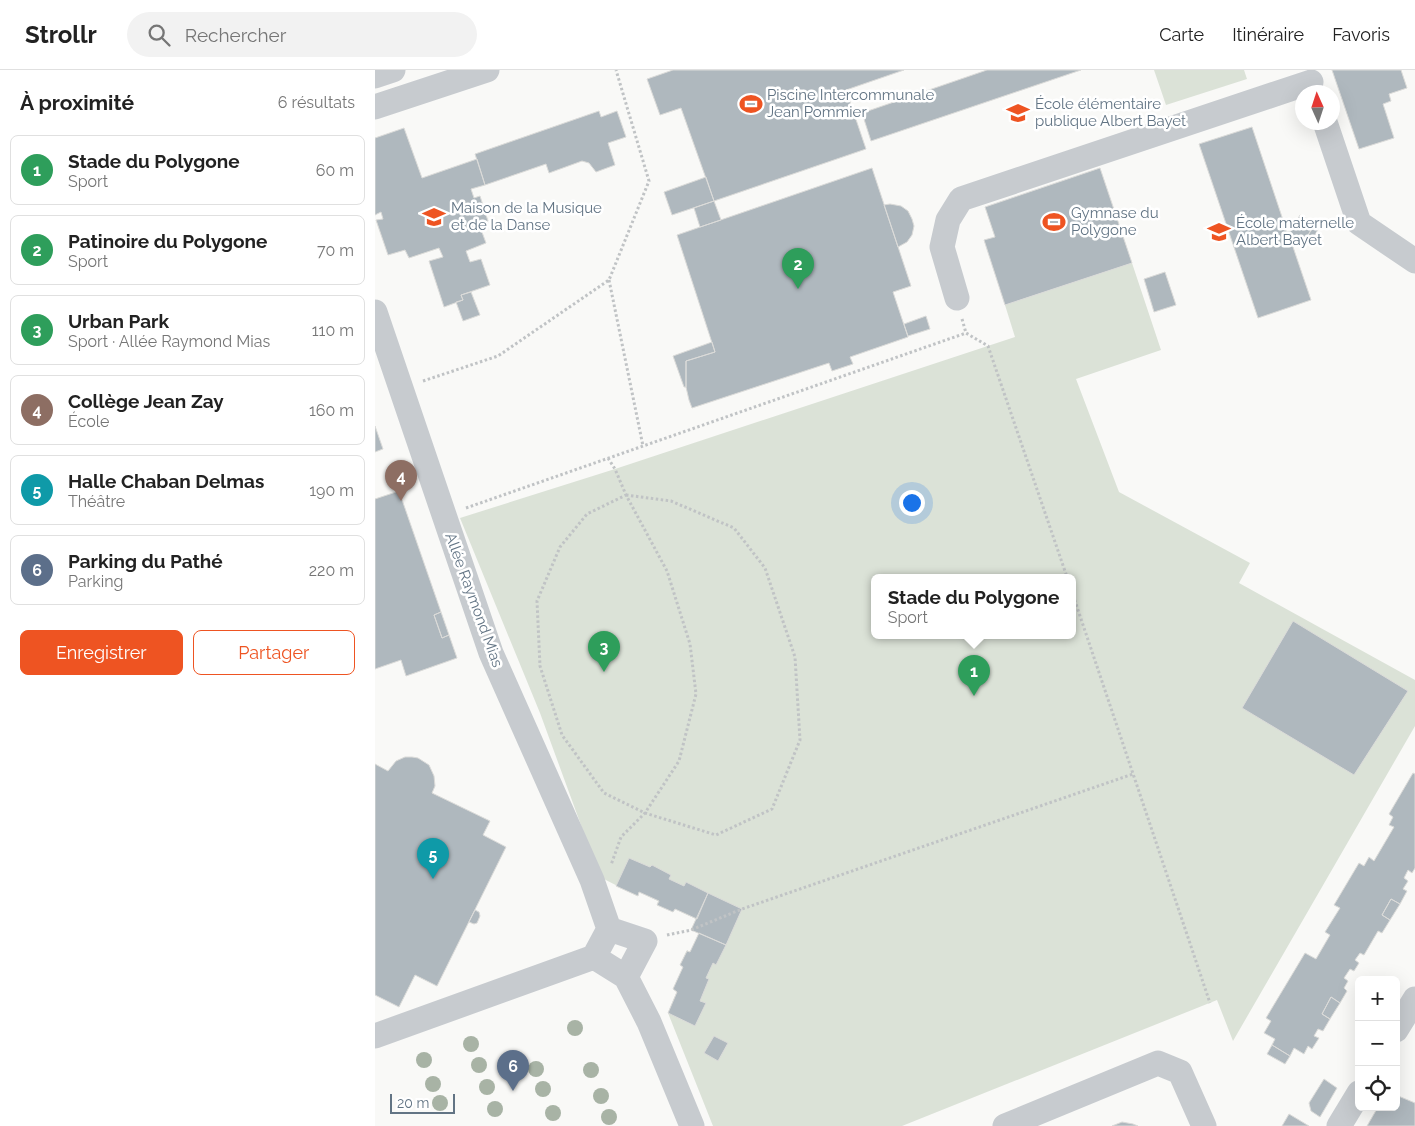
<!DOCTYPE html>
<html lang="fr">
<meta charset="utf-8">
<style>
:root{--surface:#fff;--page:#f2f2f2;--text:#222;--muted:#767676;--line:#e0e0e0;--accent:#ee5422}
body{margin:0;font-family:Raleway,sans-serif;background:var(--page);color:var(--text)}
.controls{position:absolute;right:15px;bottom:15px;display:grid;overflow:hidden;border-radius:8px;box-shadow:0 5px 20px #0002}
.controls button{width:45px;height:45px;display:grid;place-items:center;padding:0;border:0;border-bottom:1px solid var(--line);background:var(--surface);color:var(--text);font:25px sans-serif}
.compass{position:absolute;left:920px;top:15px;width:45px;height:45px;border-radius:50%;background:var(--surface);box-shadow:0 5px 20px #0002;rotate:357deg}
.scale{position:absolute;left:15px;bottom:12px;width:65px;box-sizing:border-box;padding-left:5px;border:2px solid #627484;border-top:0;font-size:14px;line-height:18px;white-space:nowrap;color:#627484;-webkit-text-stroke:4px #fff;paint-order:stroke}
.you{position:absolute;left:536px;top:432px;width:18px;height:18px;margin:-12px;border:4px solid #fff;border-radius:50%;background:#1a73e8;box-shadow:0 0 0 8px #1a73e833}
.badge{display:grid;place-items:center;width:32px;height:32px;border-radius:50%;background:var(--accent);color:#fff;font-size:16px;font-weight:700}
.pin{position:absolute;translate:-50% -41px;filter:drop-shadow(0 1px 2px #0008)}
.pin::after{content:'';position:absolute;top:26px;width:18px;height:15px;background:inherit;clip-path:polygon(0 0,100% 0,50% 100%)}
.popup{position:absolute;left:496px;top:504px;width:205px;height:65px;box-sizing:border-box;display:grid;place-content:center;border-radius:8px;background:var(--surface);filter:drop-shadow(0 1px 4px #0005);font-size:16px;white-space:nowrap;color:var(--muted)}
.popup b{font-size:19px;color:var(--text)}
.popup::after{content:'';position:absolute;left:50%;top:100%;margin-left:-10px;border:10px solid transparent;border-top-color:var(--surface)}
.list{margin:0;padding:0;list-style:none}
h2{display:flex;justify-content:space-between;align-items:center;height:65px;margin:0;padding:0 20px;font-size:21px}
h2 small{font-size:16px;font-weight:400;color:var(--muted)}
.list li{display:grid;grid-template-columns:32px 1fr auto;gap:15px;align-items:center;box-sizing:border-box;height:70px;margin:0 10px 10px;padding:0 10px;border:1px solid var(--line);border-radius:8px}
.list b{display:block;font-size:19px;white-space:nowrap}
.list p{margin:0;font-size:16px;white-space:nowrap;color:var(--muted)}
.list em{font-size:16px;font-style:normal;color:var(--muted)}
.actions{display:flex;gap:10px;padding:15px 20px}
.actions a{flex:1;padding:11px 0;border:1px solid var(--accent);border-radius:8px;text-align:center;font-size:18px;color:var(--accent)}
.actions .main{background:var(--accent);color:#fff}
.icon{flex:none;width:28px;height:28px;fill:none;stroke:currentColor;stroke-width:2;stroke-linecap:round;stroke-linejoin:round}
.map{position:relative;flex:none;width:1040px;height:1056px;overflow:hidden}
header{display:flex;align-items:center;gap:30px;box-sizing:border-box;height:70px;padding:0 25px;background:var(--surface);border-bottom:1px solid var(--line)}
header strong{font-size:24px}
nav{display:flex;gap:28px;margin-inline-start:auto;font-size:18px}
.search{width:350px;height:45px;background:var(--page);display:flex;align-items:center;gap:12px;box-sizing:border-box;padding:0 18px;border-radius:28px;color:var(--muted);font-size:19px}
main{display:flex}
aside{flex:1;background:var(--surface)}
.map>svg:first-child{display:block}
.green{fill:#dbe2d7;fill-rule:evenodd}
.building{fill:#afb8be;stroke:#dbdbd9}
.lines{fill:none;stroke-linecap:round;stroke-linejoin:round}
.path{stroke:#c0c3c5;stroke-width:3;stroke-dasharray:2.5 2.5;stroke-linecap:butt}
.minor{stroke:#c7cbcf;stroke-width:25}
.tree{fill:#a8b3a5}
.labels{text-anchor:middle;stroke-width:5;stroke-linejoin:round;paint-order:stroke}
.poi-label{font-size:15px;fill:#627484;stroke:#fff;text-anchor:start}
.street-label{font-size:15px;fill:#627484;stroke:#fff}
</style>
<header>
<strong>Strollr</strong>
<div class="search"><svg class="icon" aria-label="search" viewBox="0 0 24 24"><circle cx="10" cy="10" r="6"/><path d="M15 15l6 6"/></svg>Rechercher</div>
<nav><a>Carte</a><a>Itinéraire</a><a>Favoris</a></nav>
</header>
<main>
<aside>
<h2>À proximité<small>6 résultats</small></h2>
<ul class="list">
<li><span class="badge" style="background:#2e9e5b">1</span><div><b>Stade du Polygone</b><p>Sport</p></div><em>60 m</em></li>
<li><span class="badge" style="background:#2e9e5b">2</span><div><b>Patinoire du Polygone</b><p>Sport</p></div><em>70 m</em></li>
<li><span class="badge" style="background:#2e9e5b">3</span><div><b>Urban Park</b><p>Sport · Allée Raymond Mias</p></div><em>110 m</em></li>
<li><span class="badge" style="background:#8d6e63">4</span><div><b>Collège Jean Zay</b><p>École</p></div><em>160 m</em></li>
<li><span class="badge" style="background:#0f9aa8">5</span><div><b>Halle Chaban Delmas</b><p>Théâtre</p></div><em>190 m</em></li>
<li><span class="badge" style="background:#5c6f8a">6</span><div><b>Parking du Pathé</b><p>Parking</p></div><em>220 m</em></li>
</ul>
<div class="actions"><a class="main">Enregistrer</a><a>Partager</a></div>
</aside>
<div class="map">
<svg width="1040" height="1056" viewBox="0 0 1040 1056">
<rect width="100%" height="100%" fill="#f9f9f7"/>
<path class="green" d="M779 0H869L872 9 791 35Z
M757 193 786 280 701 309 744 422 875 493 864 513 1040 610V656L858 971 842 930 527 1056H338L293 943 302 921 298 919 308 897 305 895 312 880 315 882 324 863 316 860 321 849 300 839 298 842 282 835 283 831 264 822 262 826 225 807 165 643 85 448 240 399 640 267 630 235ZM500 507H698V565H500Z"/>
<path class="building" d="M298 0H529L471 20 491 79 339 131 306 38 285 45 272 9Z
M612 0H706L496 71 487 43Z
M957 0H1026L1032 18 1014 24 1016 31 1008 34 1019 68 984 79Z
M224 41 226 47 242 41 251 67 233 73 240 95 221 102 214 93 207 91 174 103 171 94 110 115 100 84Z
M877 57 912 162 916 161 925 145 940 153 931 169 917 174 936 230 883 248 824 74Z
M29 58 47 108 102 89 110 115 96 119 99 128 105 126 113 151 104 154 111 173 91 181 95 192 106 189 115 215 86 225 88 230 69 237 54 191 68 187 64 178 34 188 30 180 13 185 1 150 8 149 6 142 0 145V68Z
M497 98 536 216 518 222 533 267 475 287 478 294 457 301 454 293 317 338 314 330 311 317V291L340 282 302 165Z
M725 98 757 193 630 235 609 170 620 167 610 137Z
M331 107 339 131 297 145 289 122Z
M339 131 346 150 325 157 319 138Z
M515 134 526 136 533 141 537 149 539 156 537 165 532 172 523 177 509 135Z
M940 153 945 156 936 172 931 169Z
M790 202 801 235 779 242 769 209Z
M96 222 105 245 88 251 81 232 88 230 86 225Z
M551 246 555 259 533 266 529 254Z
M337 272 340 282 311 291V317H309L298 286Z
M0 356 8 379 0 382Z
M24 421 66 542 59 545 67 568 74 565 82 588 31 606 26 590 0 599V429Z
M66 542 74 565 67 568 59 545Z
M918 551 1033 621 979 705 867 638Z
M30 687H37L43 688 54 695 59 706 60 716 57 723 115 751 108 765 131 777 62 916 40 905 24 937 0 925V694L13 701 21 691Z
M1038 703 1040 704V798L1037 803 1033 800 1029 808 1033 811 1028 819 1032 821 1025 834 1016 829 1007 845 1015 850 1007 863 1003 861 989 885 985 883 980 890 984 893 979 901 975 899 969 908 973 911 969 918 972 921 965 933 956 927 947 944 955 949 948 961 943 959 939 966 944 968 937 979 933 976 929 984 919 978 915 986 897 975 900 969 889 963 896 951 891 948 930 883 941 889 955 865 950 862 965 838 959 835 984 793 989 796 994 787 999 791 1019 757 1014 755 1018 747 1014 744Z
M254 788 275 797 277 795 296 805 294 809 309 816 311 812 333 823 322 849 300 839 298 842 282 835 284 831 264 822 263 826 241 816Z
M333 823 367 839 351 875 316 860Z
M1016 829 1025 834 1015 850 1007 845Z
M100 840 104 842 105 846 102 853 99 854 94 852Z
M324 863 351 875 341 895 338 893 331 908 334 909 325 931 331 933 320 956 293 943 302 922 298 919 308 897 305 895 312 881 315 882Z
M956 927 965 933 955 949 947 944Z
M339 966 353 973 343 991 329 983Z
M897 975 915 986 910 994 892 984Z
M949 1009 962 1018 945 1047 936 1041 934 1033Z
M1021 1025 1040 1033V1056H992L1003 1037H1021Z
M914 1044 934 1056H907Z
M747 1052 758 1054 763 1056H737Z"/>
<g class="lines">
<path class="path" d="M234 210 268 376
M587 249 591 263
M48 311 123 286 234 210 274 111 241 0
M233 388 240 399 251 425 292 501 315 574 321 624 304 691 270 743 246 767 236 795
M251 425 296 431 359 458 390 498 420 587 425 670 397 739 341 765 270 743 229 723 187 665 165 596 162 531 185 477 212 444Z
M91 438 591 263 613 276 692 507
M698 525 835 933
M292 865 316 860 367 839 758 704"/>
<path class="minor" d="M0 6 18 0
M0 37 112 0
M950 52 984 153 1040 191
M582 228 567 177 573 150 586 129 936 12
M0 242 116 583 217 810 234 859 219 887 251 907 274 952 317 1056
M234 859 270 871 251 907
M1021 960 1040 929
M0 966 219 887
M630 1056 783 993 805 1002 829 1056
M964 1056 984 1023"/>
</g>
<g class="tree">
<circle cx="200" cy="958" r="8"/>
<circle cx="96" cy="974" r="8"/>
<circle cx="49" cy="990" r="8"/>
<circle cx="104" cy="995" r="8"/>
<circle cx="161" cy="999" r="8"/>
<circle cx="216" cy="1000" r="8"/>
<circle cx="58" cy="1014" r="8"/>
<circle cx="112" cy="1017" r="8"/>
<circle cx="168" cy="1019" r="8"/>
<circle cx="226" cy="1026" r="8"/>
<circle cx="65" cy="1033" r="8"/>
<circle cx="120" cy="1039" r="8"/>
<circle cx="178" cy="1043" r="8"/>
<circle cx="234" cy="1047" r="8"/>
</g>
<defs>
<symbol id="stadium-bare" viewBox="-9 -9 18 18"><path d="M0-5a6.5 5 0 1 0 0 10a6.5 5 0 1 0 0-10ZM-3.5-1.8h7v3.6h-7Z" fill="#ee5422" stroke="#fff" stroke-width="2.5" paint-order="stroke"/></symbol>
<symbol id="school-bare" viewBox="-9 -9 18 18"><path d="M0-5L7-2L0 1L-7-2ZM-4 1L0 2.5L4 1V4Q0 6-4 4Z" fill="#ee5422" stroke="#fff" stroke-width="2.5" paint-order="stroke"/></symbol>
</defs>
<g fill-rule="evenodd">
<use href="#stadium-bare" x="360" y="18" width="32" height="32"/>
<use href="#school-bare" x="627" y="27" width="32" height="32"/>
<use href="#school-bare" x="43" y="131" width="32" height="32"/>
<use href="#stadium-bare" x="663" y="136" width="32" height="32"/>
<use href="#school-bare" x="828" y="146" width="32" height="32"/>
</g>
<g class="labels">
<g class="poi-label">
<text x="392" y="30">Piscine Intercommunale<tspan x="392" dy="17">Jean Pommier</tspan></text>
<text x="660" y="39">École élémentaire<tspan x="660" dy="17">publique Albert Bayet</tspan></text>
<text x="76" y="143">Maison de la Musique<tspan x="76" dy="17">et de la Danse</tspan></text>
<text x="696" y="148">Gymnase du<tspan x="696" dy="17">Polygone</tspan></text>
<text x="861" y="158">École maternelle<tspan x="861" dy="17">Albert Bayet</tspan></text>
</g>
<g class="street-label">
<text transform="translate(99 530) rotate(70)" y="5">Allée Raymond Mias</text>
</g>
</g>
</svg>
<div class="controls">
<button>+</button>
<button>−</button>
<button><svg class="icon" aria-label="locate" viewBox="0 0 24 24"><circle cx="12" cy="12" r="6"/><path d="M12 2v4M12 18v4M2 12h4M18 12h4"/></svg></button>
</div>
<svg class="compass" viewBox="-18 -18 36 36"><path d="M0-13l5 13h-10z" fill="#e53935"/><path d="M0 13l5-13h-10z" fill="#767676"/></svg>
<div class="scale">20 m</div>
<div class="you"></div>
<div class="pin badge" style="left:599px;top:626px;background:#2e9e5b">1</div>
<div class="popup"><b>Stade du Polygone</b>Sport</div>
<div class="pin badge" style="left:423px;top:219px;background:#2e9e5b">2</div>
<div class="pin badge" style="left:229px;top:602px;background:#2e9e5b">3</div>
<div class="pin badge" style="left:26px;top:431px;background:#8d6e63">4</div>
<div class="pin badge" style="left:58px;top:809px;background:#0f9aa8">5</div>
<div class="pin badge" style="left:138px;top:1021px;background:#5c6f8a">6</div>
</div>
</main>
